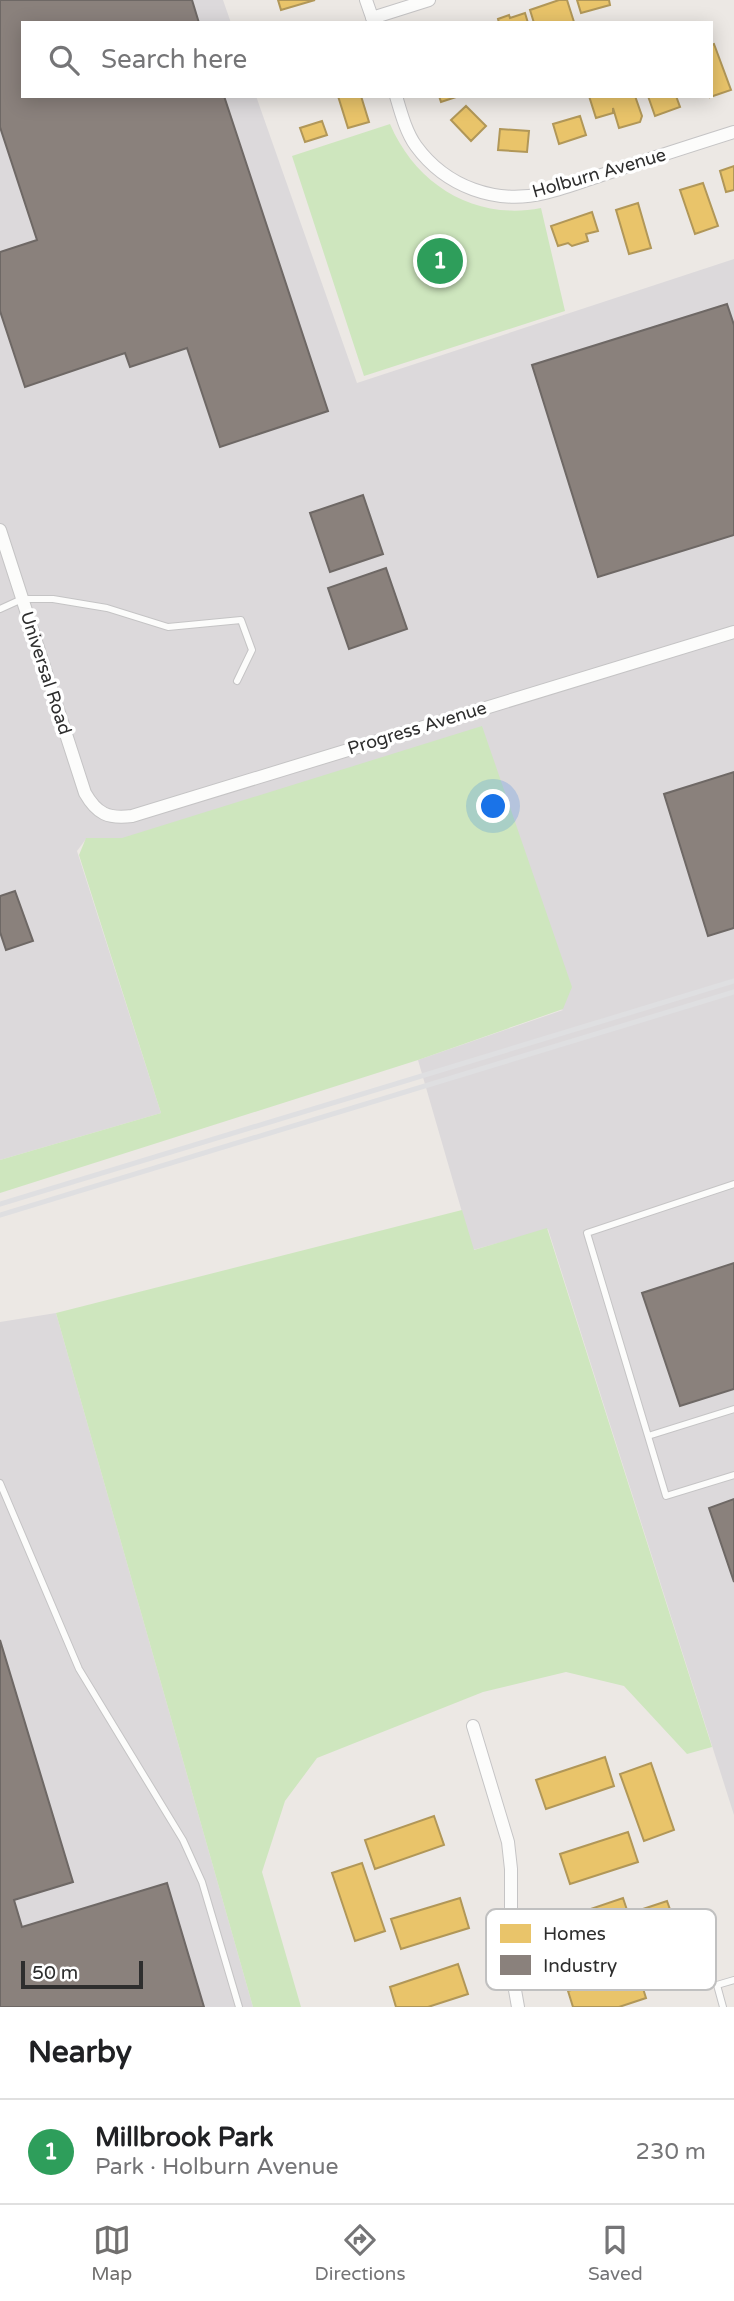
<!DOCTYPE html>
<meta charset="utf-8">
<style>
:root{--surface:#fff;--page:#f2f2f2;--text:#202124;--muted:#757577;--line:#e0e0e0;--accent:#706f6e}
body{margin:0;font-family:"Varela Round",sans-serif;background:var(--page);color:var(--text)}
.scale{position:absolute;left:21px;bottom:18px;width:122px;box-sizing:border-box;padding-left:7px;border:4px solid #2e2e2e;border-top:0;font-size:19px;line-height:24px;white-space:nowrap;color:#2e2e2e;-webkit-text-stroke:5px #fff;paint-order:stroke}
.you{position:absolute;left:494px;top:807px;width:24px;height:24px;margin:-18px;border:5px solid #fff;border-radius:50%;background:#1a73e8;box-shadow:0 0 0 10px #1a73e833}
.badge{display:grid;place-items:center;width:46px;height:46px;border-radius:50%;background:var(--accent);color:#fff;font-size:23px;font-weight:700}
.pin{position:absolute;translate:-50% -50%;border:4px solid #fff;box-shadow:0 2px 7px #0006}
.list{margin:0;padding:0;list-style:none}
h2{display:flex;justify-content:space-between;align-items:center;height:91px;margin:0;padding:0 28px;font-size:30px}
h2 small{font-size:23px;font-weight:400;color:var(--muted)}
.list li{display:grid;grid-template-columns:46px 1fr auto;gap:21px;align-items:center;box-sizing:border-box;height:105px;padding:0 28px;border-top:2px solid var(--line)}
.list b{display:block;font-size:26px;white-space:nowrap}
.list p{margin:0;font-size:23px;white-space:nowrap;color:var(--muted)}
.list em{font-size:23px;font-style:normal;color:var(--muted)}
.icon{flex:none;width:38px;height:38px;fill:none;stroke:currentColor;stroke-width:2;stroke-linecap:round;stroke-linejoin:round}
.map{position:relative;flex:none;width:734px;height:2007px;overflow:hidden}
.search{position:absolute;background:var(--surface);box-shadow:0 4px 18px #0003;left:21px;right:21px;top:21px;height:77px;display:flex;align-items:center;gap:18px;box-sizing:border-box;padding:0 24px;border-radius:0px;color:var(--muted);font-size:26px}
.sheet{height:196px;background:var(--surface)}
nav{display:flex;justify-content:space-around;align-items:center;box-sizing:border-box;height:98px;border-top:2px solid var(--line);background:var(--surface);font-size:19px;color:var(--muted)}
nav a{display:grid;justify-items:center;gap:4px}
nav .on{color:var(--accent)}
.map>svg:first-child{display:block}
.industrial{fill:#dcd9db}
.green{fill:#cee6be}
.homes{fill:#e9c46a;stroke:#b19758;stroke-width:2}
.industry{fill:#8a817c;stroke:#6e6865;stroke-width:2}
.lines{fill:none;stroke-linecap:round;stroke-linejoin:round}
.lane-casing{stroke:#c5c4c5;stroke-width:8}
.street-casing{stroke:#c5c4c5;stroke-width:14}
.lane{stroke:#fcfcfb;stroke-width:6}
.street{stroke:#fcfcfb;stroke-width:12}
.rail{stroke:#dfdfe1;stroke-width:5}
.labels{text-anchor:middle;stroke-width:7;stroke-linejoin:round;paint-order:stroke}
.street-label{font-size:18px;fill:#2e2e2e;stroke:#fff}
.key{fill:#fff;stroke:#c0c0c0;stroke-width:2}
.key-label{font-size:19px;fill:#2e2e2e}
</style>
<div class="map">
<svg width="734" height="2007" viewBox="0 0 734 2007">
<rect width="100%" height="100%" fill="#ece8e4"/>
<path class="industrial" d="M0 0H223L231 23H23V96H256L357 383 734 259V1815L548 1229 473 1250 418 1060 563 1010 122 838 86 839 77 851 161 1113 0 1160Z
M56 1313 253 2007H0V1322Z"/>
<path class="green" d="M390 124C416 185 475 221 541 208L565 311 364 376 292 156Z
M482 726 572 987 563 1009 418 1060 0 1193V1160L161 1113 79 855 86 838H122Z
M462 1210 474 1250 547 1228 712 1747 687 1754 624 1686 566 1672 483 1692 317 1758 285 1801 262 1872 301 2007H253L56 1313Z"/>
<path class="homes" d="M278 0H315L281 10Z
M559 0H567L574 22 534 23 530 10Z
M577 0H609L610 5 581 13Z
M525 13 528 23H499L498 19 509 15 510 18Z
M714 44 731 90 710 97 711 45Z
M338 96H361L369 122 348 128Z
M439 96H459L441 102Z
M589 96H635L642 116 640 122 619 128 613 108V113L596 118Z
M648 96H676L680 107 655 116Z
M466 106 486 126 471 141 451 120Z
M580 116 586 135 559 144 553 124Z
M322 121 327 135 305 142 300 128Z
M500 129 529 131 527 152 498 150Z
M734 166V190L726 192 720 171Z
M703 183 718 226 695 234 680 190Z
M638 203 651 248 629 254 616 210Z
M592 212 598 231 586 234 588 241 572 246 568 243 558 246 551 226Z
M605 1757 614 1786 546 1809 536 1780Z
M651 1763 674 1830 644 1841 620 1774Z
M434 1816 444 1845 375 1869 365 1840Z
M628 1832 638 1862 570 1884 560 1854Z
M362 1863 385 1931 355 1941 332 1873Z
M460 1898 469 1928 401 1949 391 1919Z
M623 1898 633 1928 565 1950 555 1921Z
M667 1901 691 1968 660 1979 637 1911Z
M458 1964 468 1994 428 2007H396L390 1987Z
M637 1969 646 1998 619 2007H573L568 1991Z"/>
<path class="industry" d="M0 0H192L199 23H23V96H224L328 411 220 447 187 348 130 367 125 353 25 387 0 311V252L37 240 0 127Z
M727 304 734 325V535L598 577 532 365Z
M363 495 383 554 330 572 310 513Z
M386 568 407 629 349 649 328 588Z
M734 772V928L708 936 664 794Z
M15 891 33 941 6 950 0 932V896Z
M734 1263V1389L680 1406 642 1293Z
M734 1499V1582L709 1508Z
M0 1640 73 1882 14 1900 22 1927 167 1883 204 2007H0Z"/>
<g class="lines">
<defs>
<path id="lane" d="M0 609 22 599H53L107 608 168 627 241 620 252 650 237 681
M734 1184 587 1233 666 1496 734 1475
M648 1436 734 1409
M0 1483 79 1669 183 1840 202 1882 239 2007
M723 2007 717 1985 734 1980"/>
<path id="street" d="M366 0 374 23
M372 18 429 0
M396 96C401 113 406 132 416 146 446 187 496 205 545 193 567 188 589 179 611 172 652 158 693 145 734 132
M0 530 85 793C97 814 108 819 132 816L734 632
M473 1726 508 1842 511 1869V1923L515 1990 518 2007"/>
</defs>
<use href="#lane" class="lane-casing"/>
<use href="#street" class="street-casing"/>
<use href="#lane" class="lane"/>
<use href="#street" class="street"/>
<path class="rail" d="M0 1204 734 981
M0 1215 734 992"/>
</g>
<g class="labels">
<g class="street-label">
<text transform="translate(599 173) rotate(-16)" y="6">Holburn Avenue</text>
<text transform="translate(46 673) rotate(72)" y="6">Universal Road</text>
<text transform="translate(417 728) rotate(-17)" y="6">Progress Avenue</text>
</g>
</g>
<rect x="486" y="1909" width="230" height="81" rx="10" class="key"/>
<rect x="500" y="1924" width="31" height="19" fill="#e9c46a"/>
<rect x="500" y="1955" width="31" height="20" fill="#8a817c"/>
<g class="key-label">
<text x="543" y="1940">Homes</text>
<text x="543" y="1972">Industry</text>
</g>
</svg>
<div class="scale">50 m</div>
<div class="you"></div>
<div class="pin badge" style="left:440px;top:261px;background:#2e9e5b">1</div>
<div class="search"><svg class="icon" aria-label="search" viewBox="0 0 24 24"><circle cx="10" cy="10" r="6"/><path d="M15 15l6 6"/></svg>Search here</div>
</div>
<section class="sheet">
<h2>Nearby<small></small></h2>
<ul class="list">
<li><span class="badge" style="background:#2e9e5b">1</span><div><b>Millbrook Park</b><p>Park · Holburn Avenue</p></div><em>230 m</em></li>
</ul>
</section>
<nav>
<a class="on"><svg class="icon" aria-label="map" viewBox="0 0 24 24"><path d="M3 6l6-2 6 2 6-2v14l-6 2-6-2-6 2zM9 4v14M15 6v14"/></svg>Map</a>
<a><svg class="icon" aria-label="directions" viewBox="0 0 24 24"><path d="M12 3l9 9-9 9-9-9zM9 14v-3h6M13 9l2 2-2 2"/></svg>Directions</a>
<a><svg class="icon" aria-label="saved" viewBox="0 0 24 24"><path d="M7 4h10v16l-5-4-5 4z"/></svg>Saved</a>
</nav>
